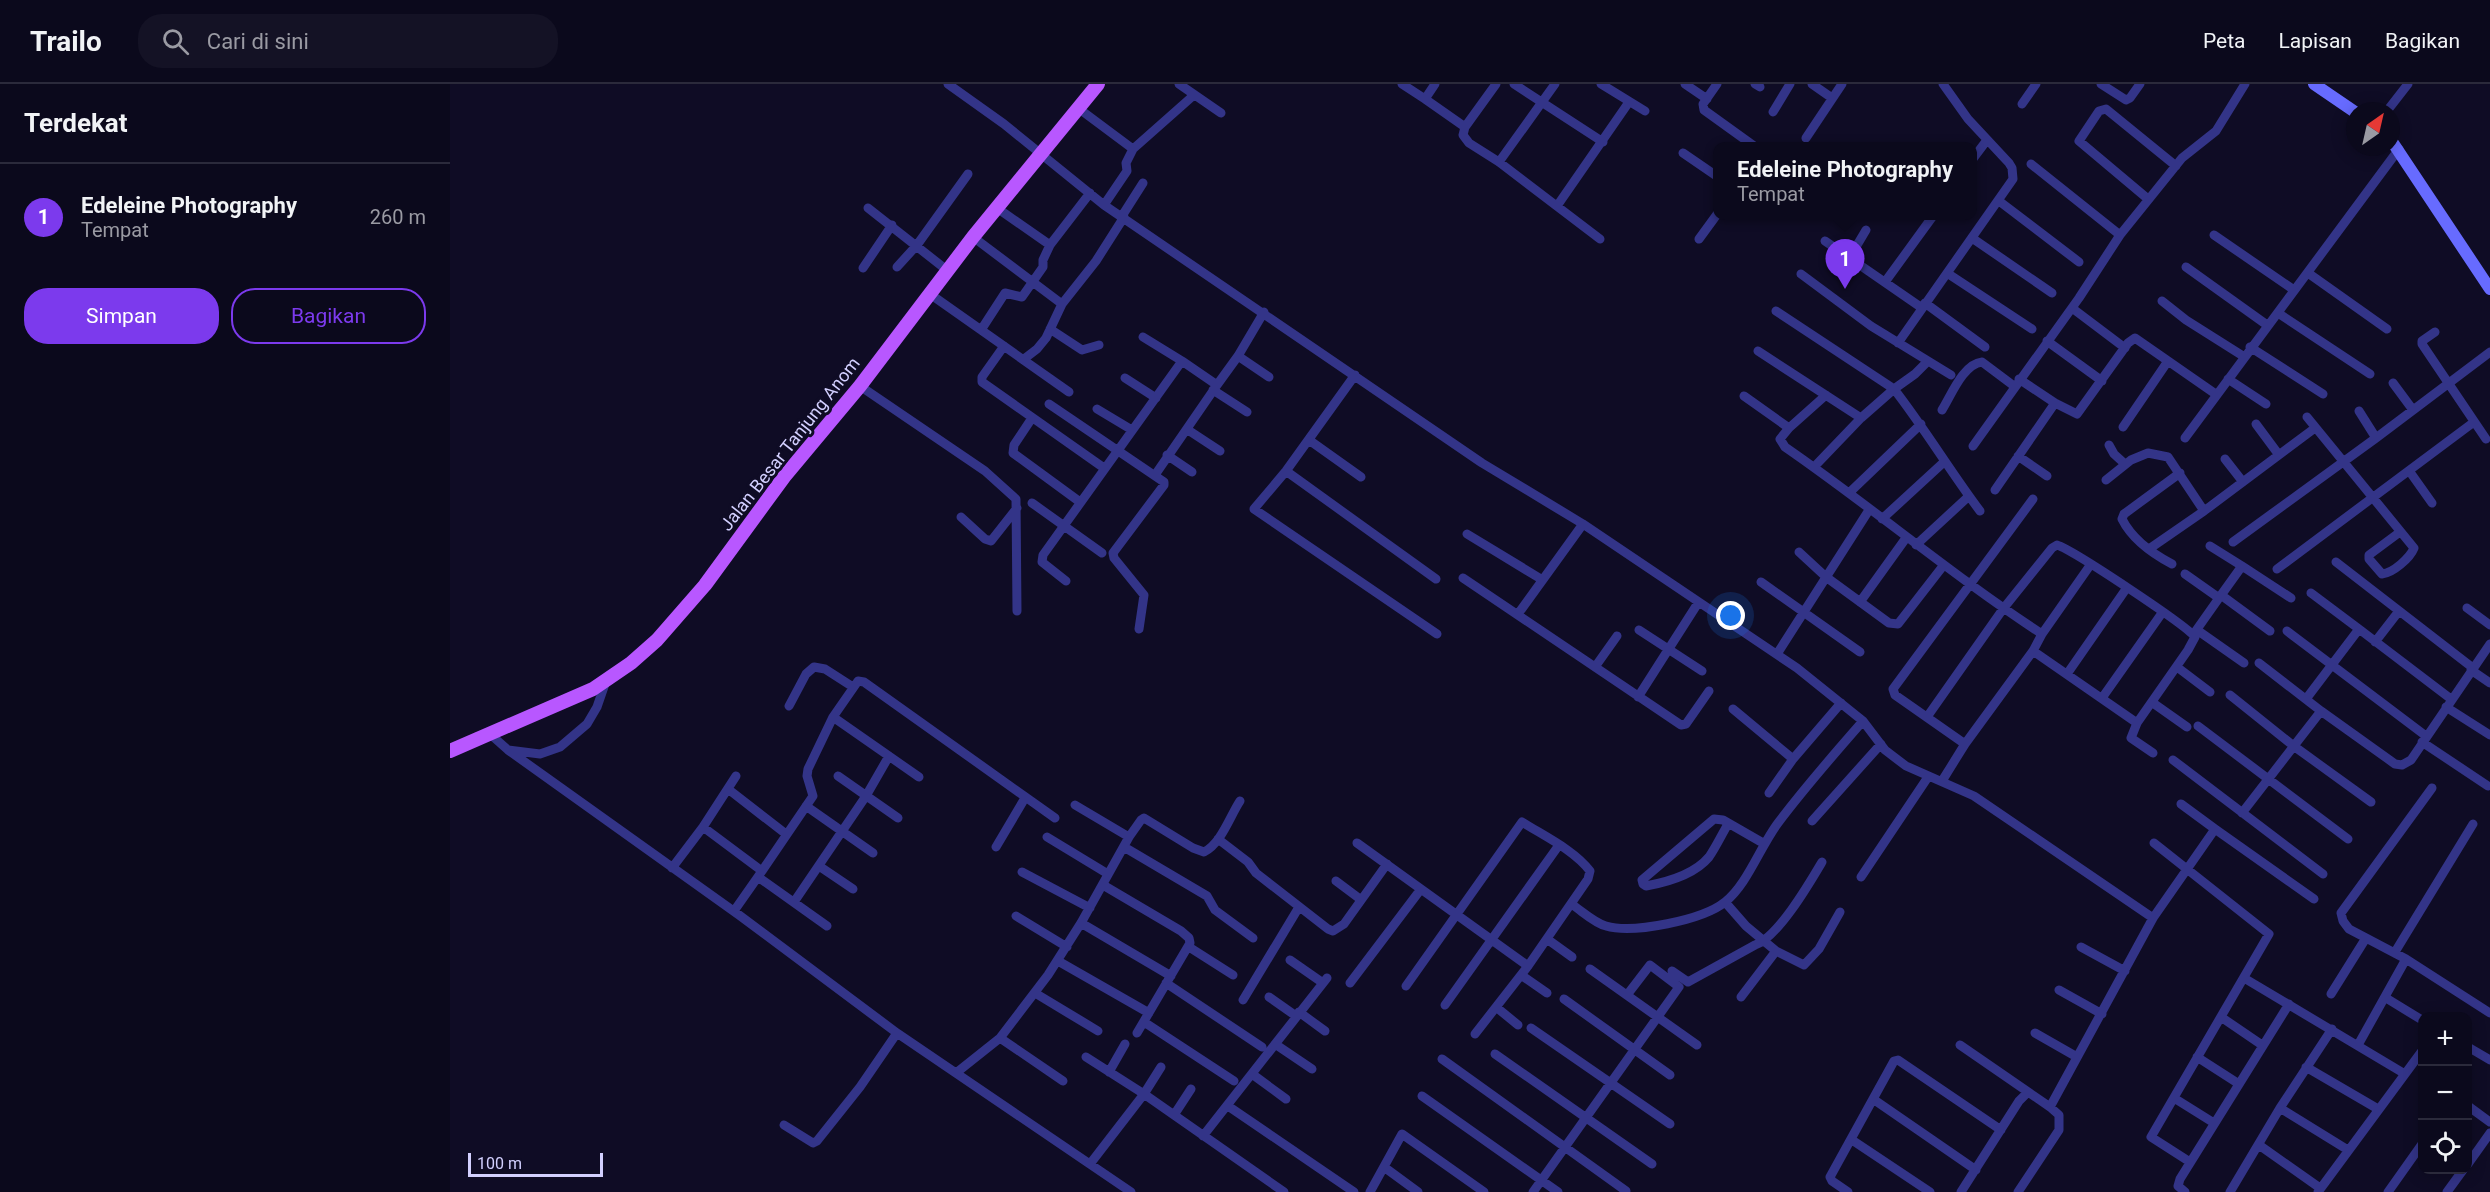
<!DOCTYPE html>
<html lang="id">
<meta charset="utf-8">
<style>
:root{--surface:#0b091c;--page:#141225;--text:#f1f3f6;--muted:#9a9aa3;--line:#2b2a3b;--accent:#7c3aed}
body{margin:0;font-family:Roboto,sans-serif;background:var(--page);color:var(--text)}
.controls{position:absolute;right:18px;bottom:18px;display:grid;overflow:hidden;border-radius:12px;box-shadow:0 3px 15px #0003}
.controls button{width:54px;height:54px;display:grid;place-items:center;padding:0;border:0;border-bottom:2px solid var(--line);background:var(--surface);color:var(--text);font:30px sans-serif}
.compass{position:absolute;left:1896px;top:18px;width:54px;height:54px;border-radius:50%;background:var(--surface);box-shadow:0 3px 15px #0003;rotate:34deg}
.scale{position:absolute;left:18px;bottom:15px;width:135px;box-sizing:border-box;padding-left:6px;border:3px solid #d3d0ff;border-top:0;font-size:16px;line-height:21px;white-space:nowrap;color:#d3d0ff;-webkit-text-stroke:4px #0f0c25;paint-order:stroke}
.you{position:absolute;left:1281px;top:532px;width:21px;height:21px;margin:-15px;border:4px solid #fff;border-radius:50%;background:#1a73e8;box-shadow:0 0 0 9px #1a73e833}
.badge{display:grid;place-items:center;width:39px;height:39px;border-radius:50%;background:var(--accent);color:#fff;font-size:20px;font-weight:700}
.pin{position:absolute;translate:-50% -50px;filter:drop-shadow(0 2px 3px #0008)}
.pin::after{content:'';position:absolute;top:32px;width:21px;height:18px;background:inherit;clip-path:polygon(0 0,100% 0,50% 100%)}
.popup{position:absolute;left:1263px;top:58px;width:264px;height:78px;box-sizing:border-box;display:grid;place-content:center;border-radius:12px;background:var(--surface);filter:drop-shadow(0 2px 4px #0005);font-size:20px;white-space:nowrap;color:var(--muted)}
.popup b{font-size:22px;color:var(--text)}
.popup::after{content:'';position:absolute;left:50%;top:100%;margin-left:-12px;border:12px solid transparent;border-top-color:var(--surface)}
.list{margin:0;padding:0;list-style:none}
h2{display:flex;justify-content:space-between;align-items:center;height:78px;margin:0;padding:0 24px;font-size:26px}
h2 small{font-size:20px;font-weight:400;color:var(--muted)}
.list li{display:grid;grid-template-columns:39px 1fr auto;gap:18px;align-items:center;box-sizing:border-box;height:108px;padding:0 24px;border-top:2px solid var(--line)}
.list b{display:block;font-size:22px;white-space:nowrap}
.list p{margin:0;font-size:20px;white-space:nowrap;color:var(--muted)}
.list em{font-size:20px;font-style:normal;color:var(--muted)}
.actions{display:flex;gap:12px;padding:18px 24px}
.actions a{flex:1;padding:14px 0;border:2px solid var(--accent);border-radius:24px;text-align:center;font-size:21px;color:var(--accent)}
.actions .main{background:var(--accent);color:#fff}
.icon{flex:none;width:33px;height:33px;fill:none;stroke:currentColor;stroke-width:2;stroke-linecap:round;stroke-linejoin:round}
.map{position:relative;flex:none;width:2040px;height:1108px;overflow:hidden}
header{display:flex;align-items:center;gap:36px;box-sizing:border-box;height:84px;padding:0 30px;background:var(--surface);border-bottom:2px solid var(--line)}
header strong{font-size:28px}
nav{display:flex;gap:33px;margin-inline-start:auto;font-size:21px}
.search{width:420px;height:54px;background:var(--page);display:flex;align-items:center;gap:15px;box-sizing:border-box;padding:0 21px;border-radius:24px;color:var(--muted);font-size:22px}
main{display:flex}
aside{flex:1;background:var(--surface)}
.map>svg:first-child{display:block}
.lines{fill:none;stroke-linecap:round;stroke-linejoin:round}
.street{stroke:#333488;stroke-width:9}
.secondary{stroke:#676bff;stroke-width:12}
.primary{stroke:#b857ff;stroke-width:14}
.labels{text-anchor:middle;stroke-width:6;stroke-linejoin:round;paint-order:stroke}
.street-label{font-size:18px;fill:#d3d0ff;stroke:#0f0c25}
</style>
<header>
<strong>Trailo</strong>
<div class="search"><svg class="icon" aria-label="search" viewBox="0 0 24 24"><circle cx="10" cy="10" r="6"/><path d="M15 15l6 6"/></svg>Cari di sini</div>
<nav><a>Peta</a><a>Lapisan</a><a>Bagikan</a></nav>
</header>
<main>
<aside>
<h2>Terdekat<small></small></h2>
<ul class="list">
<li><span class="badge">1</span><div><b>Edeleine Photography</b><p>Tempat</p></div><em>260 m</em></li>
</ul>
<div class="actions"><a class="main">Simpan</a><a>Bagikan</a></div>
</aside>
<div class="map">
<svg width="2040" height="1108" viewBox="0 0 2040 1108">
<rect width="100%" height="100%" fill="#0f0c25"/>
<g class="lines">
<path class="street" d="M498 0 554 40 654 121 1032 379 1133 440 1347 584 1413 637 1435 666 1456 682 1524 712 1703 834 1600 1023 1510 961
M729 0 771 29
M952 0 975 15
M985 0 975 15 1015 43
M1046 0 1015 43 1013 51 1019 59 1049 78 1150 155
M1064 0 1153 58
M1151 0 1195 27
M1235 0 1257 15
M1267 0 1253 20 1254 26 1304 62
M1305 0 1310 3
M1362 0 1382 14
M1651 0 1676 16 1680 14 1690 0
M1572 20 1586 0
M628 24 683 65
M1937 27 1958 0
M1323 28 1340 0
M1356 54 1392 0
M1233 69 1268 93
M1522 76 1537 56
M1049 78 1105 0
M1581 80 1670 151
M1698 115 1629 57 1649 27 1656 25 1726 82
M1549 117 1629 178
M654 121 677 87 676 79 683 65 744 11
M1107 122 1179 18
M418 124 498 187
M547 124 600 161
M672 132 693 99
M1764 151 1844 206
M523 153 612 220
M1522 154 1602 209
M1249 155 1268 129
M1375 157 1472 224
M1400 173 1416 146
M447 183 467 161 518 90
M1736 183 1817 241
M413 184 442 141
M1497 189 1582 245
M1858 189 1937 245
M1351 190 1421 242 1501 291
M1435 198 1483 132
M480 210 619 308
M1712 217 1736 236 1793 272
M1475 219 1535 263
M1622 224 1675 264
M1326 227 1444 305 1465 290 1476 279V276
M1828 229 1920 290
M600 245 632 266 649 261
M531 246 555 209 572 213 593 183V176L600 161 640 109
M1985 248 1972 257V260L2036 355
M693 253 732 277
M1597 257 1652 297
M1448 259 1563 95 1562 84 1559 79 1518 35 1493 0
M554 262 532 293V298L654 384
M1800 263 1873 310
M1308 267 1411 334
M788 272 819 293
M574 275 587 265 596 254 612 220 646 177 674 133
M905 291 836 387 804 425 987 550
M675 294 706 314
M1569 295 1605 319 1627 330 1678 259 1685 254 1767 311
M1778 295 1816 320
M1943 299 1963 326
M410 302 535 387 566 415 567 527
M763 306 797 328
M1376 311 1339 344 1330 355 1335 363C1422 423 1503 492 1592 550L1583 567 1515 660 1445 611 1443 605 1583 415
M1294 312 1339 344
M599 320 714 398V401L663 469 664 474 694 511 689 545
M647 325 682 346
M1492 326C1501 312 1513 280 1532 278L1564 302
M1909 327 1926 354
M1857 333 1964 464C1960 474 1943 489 1932 490L1919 475V471L1950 448
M582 334 564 361 563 369 630 418
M1806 340 1829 371
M1673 343 1718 277
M738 346 770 367
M1735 354 1949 65
M859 356 911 393
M1659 361 1664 370 1675 380
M1523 362 1629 214 1670 151 1732 74 1766 47 1795 0
M717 371 742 388
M1568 372 1597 392
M1775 375 1793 398
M1364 383 1411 334 1444 305C1475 345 1500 387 1530 427
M836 387 986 495
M1960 388 1982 419
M705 391 767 301
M1656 396 1681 376 1698 369 1718 373 1754 427
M1545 406 1605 319
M1399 409 1471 340
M582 419 652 469
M511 433 535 455 541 457 567 424
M1432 435 1494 378
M1017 450 1091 495
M1783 458 1926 354 2040 268
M1466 461 1519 412
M1760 462 1792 482
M1699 465 1754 427 1865 344
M1349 468 1376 493 1439 539 1448 540 1493 482
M1886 478 2023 584
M1722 480C1703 470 1682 455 1672 435L1674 430 1730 389
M1827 485 2024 338
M1735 490 1769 514 1792 482 1841 514
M1013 494 1231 641 1236 640 1259 607
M616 497 592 478 593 471 732 277 767 301 788 272 814 228
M1311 498 1410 568
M1861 509 1909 545
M1771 511 1820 547
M1410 518 1456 454
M2017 524 2040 541
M1068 530 1133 440
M1189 546 1252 587
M1747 546 1794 579
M1837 547 1976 652
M1745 548 1769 514
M1592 550 1641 480
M1925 558 1949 527
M1583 567 1687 639 1681 654 1703 669
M1327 570 1419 426
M1809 579 1871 627 1945 680 1952 681 1961 676 2040 560
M1145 583 1167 552
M1727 583 1760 608
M2021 586 2040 599
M1617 590 1676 505
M1780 611 1845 663 1921 718
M1188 613 1248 519
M1652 614 1712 529
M1856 615 1909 545 2001 615
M1703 619 1737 643
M339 622 356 590 364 583 375 585 403 603
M1996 623 2040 651
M1283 625 1343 675
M383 633 469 693
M1477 633 1553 525 1602 464 1607 461C1623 466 1736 541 1745 553L1738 566 1687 639
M1748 642 1898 755
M40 650 58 666 289 831 447 949 681 1108
M1972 658 2038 702
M58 666 90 670 110 663 137 640 147 623 156 597
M1723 676 1873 790
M388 692 448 734
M1492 697 1515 660
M278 705 336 750
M1319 709 1343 675 1391 619
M625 721 679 753
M356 722 423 769
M1792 729 1871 627
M1362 737 1431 660
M1278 740C1272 750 1266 763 1259 773 1244 791 1218 798 1196 802L1193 800 1192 796 1264 735 1273 736 1313 759
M253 743 286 692
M1765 745 1864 815
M597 753 658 790
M768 755 798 778 806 789 878 845 883 847 894 840 937 780
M907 759 1078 882
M1704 759 1819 850 1701 1053 1740 1078
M546 763 575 714
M674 763 757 812 765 826 803 854
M369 782 403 805
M222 784 253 743 312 787 284 827
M312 787 363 712 357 692 358 685 383 633 408 597 414 598 605 734
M572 788 640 824
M308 793 377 842
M1411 793 1478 693
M886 797 910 815
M653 801 731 847 739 854 740 859 687 949
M344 818 416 712 439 672
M1275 818 1296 842 1326 867 1354 881 1369 865 1390 828
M1121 820C1131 826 1144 839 1156 842 1183 850 1253 836 1275 818 1297 801 1310 763 1328 739 1355 703 1384 670 1413 637
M566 832 617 863
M1703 834 1765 745 1731 720
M631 839 721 892
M1097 855 1122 873
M739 863 783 891
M1631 863 1675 887
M1945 868 2023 740
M1956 875 1899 845 1893 837 1891 829 1982 704
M840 876 873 899
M608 877 699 929
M1140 885 1247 961
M1222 887 1238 898 1305 861C1328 853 1359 800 1372 778
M1071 891 1097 909
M1794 894 1955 990
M716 899 812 963
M900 899 971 805
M956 902 1072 738C1094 752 1124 766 1140 787L1138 795 1078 882 1025 950
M1609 906 1652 930
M585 909 648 947
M1881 910 1916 854
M819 913 846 932
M1291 913 1326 867
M1936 914 1972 936
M1114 915 1220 991
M793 916 849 823
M995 921 1109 761
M1046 923 1068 941
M849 928 875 947
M1771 933 1812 961
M694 938 784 997
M1081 944 1220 1040
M1585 949 1627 973
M550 954 613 997
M825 960 862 985
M1908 961 1956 875 2040 929
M2018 963 2040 976
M1045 970 1202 1080
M636 973 694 1010 834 1108
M1747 973 1789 1000
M992 975 1176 1107
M1856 983 1928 1025
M659 988 675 960
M506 989 550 954 598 891 631 839 679 753 691 736 694 734 743 764 754 768C771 760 780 732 790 717
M802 990 836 1015
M972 1012 1108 1108
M1724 1014 1764 1039
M1423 1015 1444 977 1448 976 1551 1046
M778 1022 904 1108
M2018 1022 2040 1038
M1830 1024 1898 1066
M724 1031 741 1005
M334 1041 363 1059 367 1057 410 1003 447 949
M753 1052 877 894
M1402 1056 1480 1108
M1809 1061 1870 1104
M640 1080 694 1010 711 983
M2018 1080 2040 1049
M934 1083 968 1108
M920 1108 952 1050 1034 1108
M1083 1108 1229 903 1200 881 1177 911
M1398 1108 1382 1097 1380 1093 1423 1015 1526 1086
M1511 1108 1569 1017 1578 1008
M1568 1108 1609 1046V1031L1600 1023
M1735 1108 1728 1102 1730 1095 1839 920
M1780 1108 1830 1024 1882 945
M1868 1108 1972 967
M1938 1108 1972 1060
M1997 1108 2013 1086"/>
<path class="secondary" d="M1864 0 1905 28
M1941 56 2040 205"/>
<path class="primary" d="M0 667 143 605 181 579 207 556 255 501 334 393 410 302 523 153 648 0"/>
</g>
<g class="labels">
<g class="street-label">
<text transform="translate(340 360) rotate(-52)" y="6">Jalan Besar Tanjung Anom</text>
</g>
</g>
</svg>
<div class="controls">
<button>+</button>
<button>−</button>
<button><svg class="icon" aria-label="locate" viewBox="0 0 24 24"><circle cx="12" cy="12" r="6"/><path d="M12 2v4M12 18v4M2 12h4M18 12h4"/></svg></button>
</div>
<svg class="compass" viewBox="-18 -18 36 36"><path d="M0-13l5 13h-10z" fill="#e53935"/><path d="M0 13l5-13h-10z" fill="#9a9aa3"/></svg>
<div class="scale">100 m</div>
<div class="you"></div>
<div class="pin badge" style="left:1395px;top:205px">1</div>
<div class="popup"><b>Edeleine Photography</b>Tempat</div>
</div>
</main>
